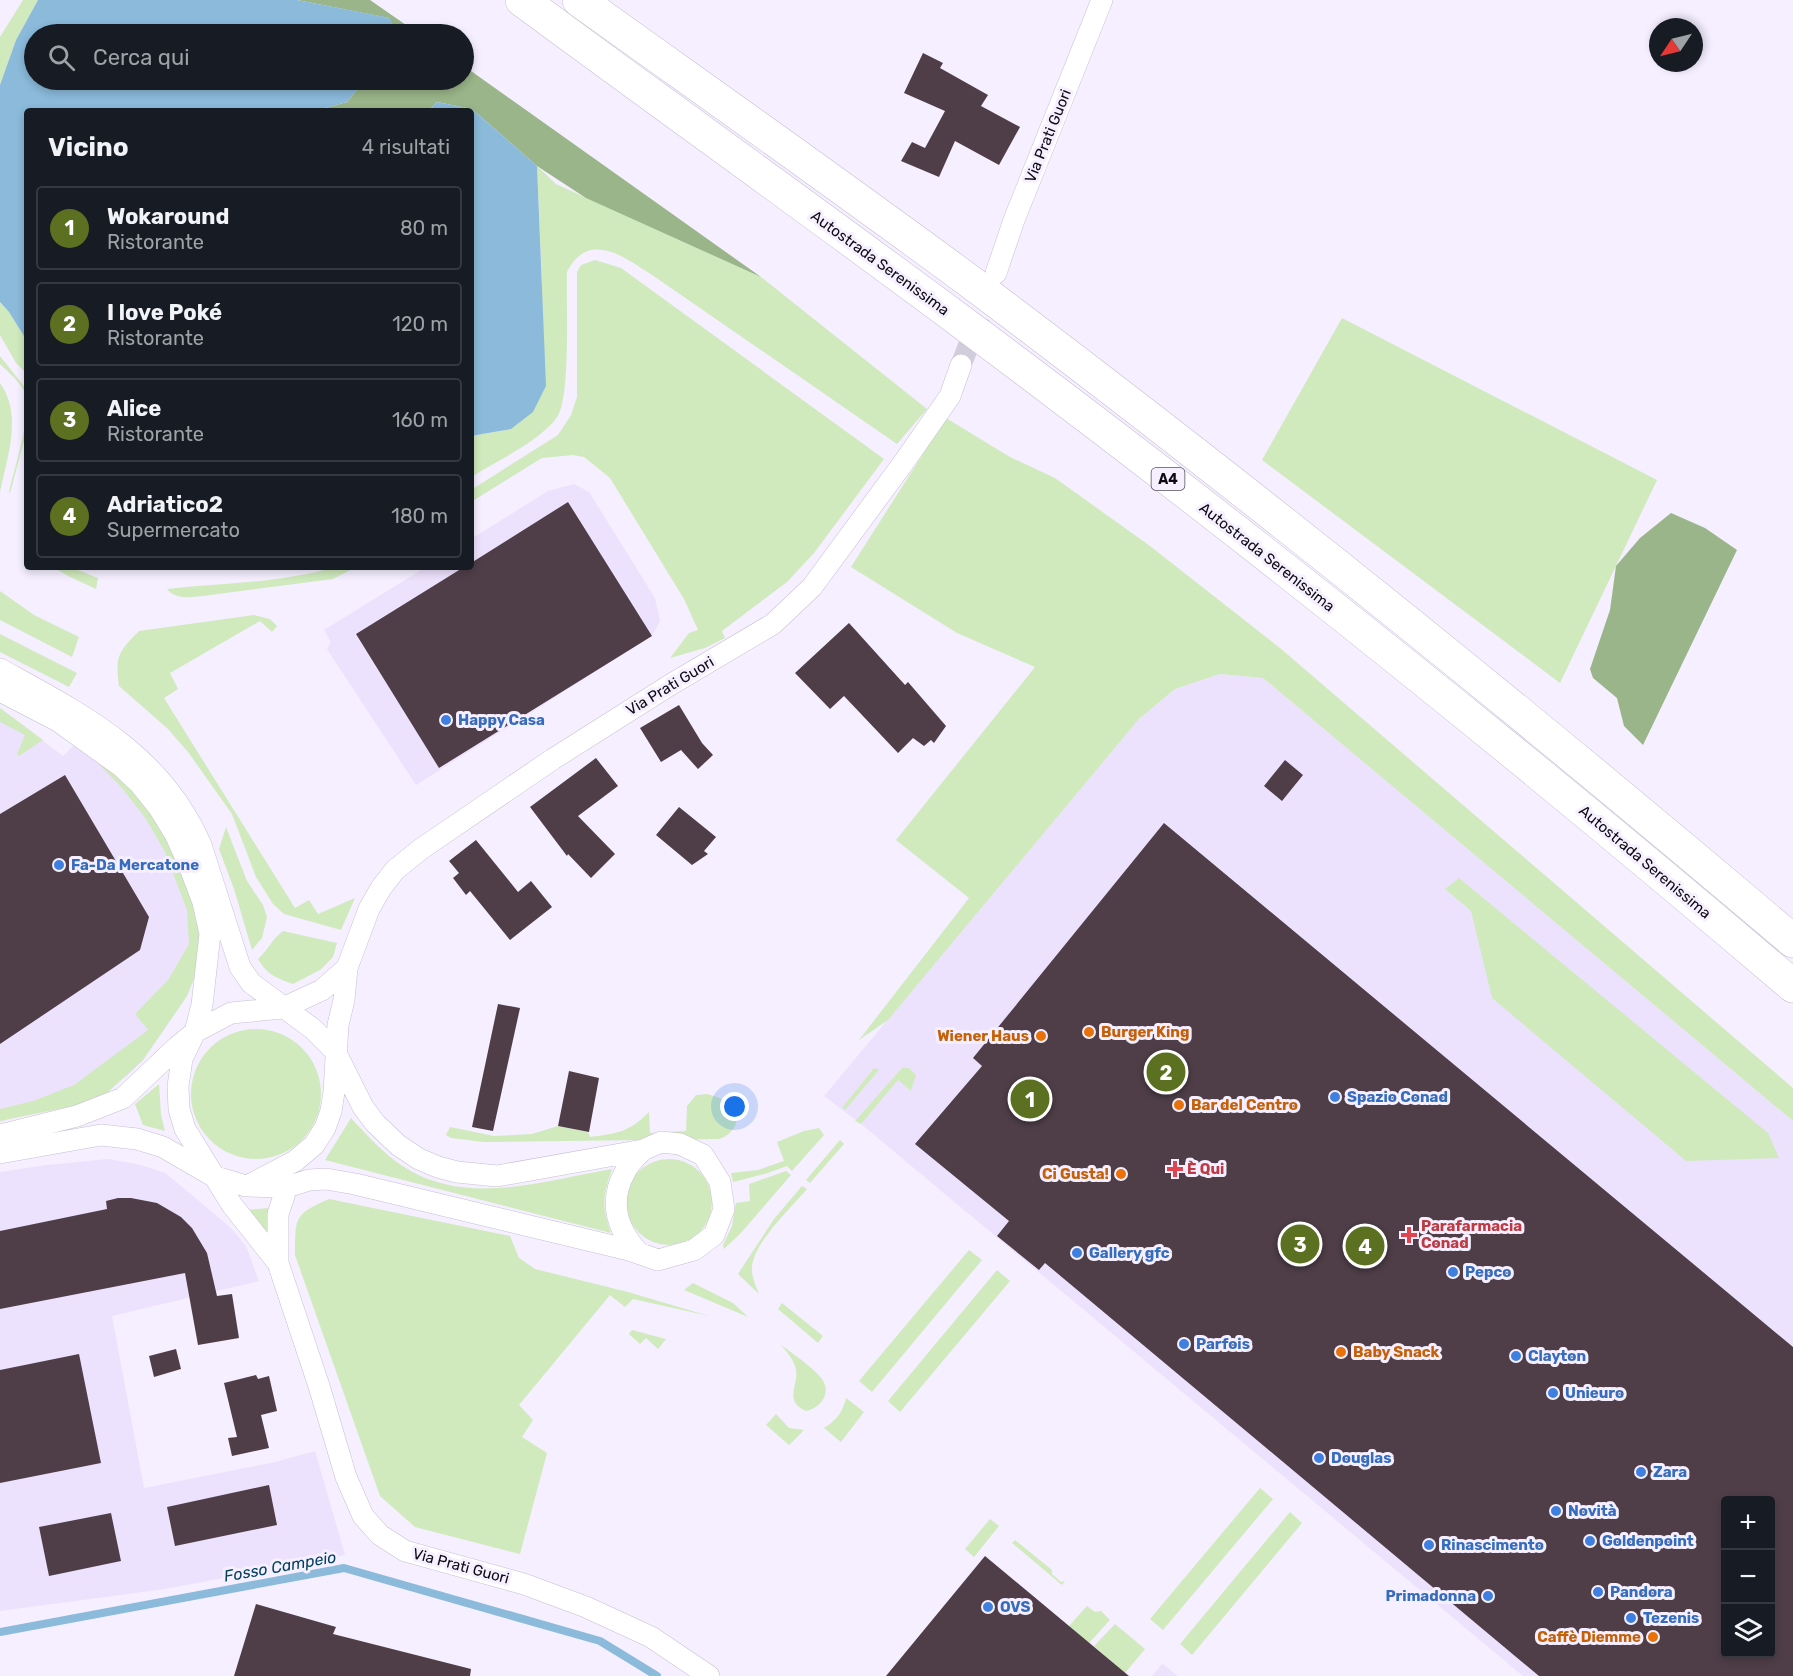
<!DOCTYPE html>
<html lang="it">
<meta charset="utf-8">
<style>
:root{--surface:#171b24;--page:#20242c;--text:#f1f3f6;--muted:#9ea1a6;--line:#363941;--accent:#5b7020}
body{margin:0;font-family:Rubik,sans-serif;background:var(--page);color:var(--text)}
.controls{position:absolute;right:18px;bottom:18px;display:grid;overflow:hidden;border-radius:6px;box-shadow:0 3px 9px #0003}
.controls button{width:54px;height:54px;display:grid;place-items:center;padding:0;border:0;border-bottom:2px solid var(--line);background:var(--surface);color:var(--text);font:30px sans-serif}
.compass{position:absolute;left:1649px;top:18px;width:54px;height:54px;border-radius:50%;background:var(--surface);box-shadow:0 3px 9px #0003;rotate:235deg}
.you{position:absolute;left:735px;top:1107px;width:21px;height:21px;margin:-15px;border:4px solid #fff;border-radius:50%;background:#1a73e8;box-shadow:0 0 0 9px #1a73e833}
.badge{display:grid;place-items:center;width:39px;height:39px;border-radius:50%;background:var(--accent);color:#fff;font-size:20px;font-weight:700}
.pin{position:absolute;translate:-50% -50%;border:3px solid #fff;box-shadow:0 2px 6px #0006}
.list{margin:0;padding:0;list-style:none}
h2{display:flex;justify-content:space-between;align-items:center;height:78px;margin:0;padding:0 24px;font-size:26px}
h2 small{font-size:20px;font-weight:400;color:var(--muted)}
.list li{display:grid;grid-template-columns:39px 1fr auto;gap:18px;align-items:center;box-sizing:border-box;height:84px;margin:0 12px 12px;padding:0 12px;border:2px solid var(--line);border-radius:6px}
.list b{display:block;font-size:22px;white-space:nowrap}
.list p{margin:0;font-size:20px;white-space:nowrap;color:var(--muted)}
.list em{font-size:20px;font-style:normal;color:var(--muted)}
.icon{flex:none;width:33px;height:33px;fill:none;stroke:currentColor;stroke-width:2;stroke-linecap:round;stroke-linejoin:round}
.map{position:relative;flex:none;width:1793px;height:1676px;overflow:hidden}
.search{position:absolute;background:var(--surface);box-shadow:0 3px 9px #0003;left:24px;top:24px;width:450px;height:66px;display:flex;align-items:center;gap:15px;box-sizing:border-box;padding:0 21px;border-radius:33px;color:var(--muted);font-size:22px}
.panel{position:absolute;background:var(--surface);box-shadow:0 3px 9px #0003;left:24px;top:108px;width:450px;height:462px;border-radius:6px}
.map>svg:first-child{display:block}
.built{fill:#ede2fd;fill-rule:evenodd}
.green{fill:#d0eabe}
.forest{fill:#9ab589}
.water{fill:#8bbadb}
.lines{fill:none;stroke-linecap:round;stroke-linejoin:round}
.stream{stroke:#8bbadb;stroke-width:8}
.building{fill:#4f3e48;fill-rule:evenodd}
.minor-tunnel{stroke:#d2cddb;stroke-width:21;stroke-dasharray:21 10;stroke-linecap:butt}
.minor-casing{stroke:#c7bfd2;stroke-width:22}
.motorway-casing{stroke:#c7bfd2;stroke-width:34}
.minor{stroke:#fff;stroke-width:21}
.motorway{stroke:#fff;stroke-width:33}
.shop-dot{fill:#3f7fe0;stroke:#f5efff;stroke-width:2}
.food-dot{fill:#e8710a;stroke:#f5efff;stroke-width:2}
.health-dot{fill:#e0444e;stroke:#f5efff;stroke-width:2}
.labels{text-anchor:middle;stroke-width:6;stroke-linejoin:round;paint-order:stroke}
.shield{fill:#f5efff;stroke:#534f58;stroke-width:1.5}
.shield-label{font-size:14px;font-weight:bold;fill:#0d0b11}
.street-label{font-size:15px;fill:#0d0b11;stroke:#f5efff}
.shop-label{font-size:15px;font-weight:bold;fill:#366cbe;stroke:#f5efff;text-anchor:start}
.food-label{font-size:15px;font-weight:bold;fill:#c56008;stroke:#f5efff;text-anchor:start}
.health-label{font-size:15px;font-weight:bold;fill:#be3a42;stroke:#f5efff;text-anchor:start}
.water-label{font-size:16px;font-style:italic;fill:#034060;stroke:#f5efff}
</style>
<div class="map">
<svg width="1793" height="1676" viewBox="0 0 1793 1676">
<rect width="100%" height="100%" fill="#f5efff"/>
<path class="built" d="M574 484 589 492 655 598 660 621 652 636 416 785 327 649 331 642 324 630 426 567H471V539L548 491Z
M1220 674 1263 678 1793 1121V1676H1523L861 1124 824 1096 1139 719 1175 689ZM1726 1500H1770V1654H1726Z
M0 708 63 756 77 742 141 798 197 910 187 996 143 1060 126 1077 0 1122Z
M108 1159 141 1165 165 1173 192 1195 231 1228 246 1246 259 1281 112 1316 144 1488 275 1462 315 1451 345 1555 165 1589 0 1611V1172L46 1165Z
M1162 1664 1167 1667 1178 1676H1152Z"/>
<path class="green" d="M23 0H38L16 40 0 85V37Z
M537 166 556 184 761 277 927 409 897 444 655 277C627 259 589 228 567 272 566 300 571 398 557 417 543 439 494 463 471 477V436L506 430 542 284Z
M595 260 621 268 884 459 814 553 787 582 722 631 725 638 705 648 670 658 689 633 698 630 684 599 610 478 584 457 573 455 542 458 471 502V490L558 435 571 415 577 397V272L581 265Z
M0 302 9 312 27 341V374L16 363 0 335Z
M1342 318 1657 480 1560 683 1262 460Z
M0 356 27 390V430L10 493 9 492C14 469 31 418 26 396 23 384 9 373 0 364Z
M0 383C23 415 7 457 0 492Z
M946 418 1010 457 1055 478 1150 546 1280 648 1793 1088V1121L1263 678 1220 674 1175 689 1139 719 888 1020 859 1040 969 898 896 840 1035 667 957 633 851 567Z
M53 567H70L98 578 96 589 68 576Z
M335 567H356L333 579 203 596C189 597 176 600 167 589 222 583 281 583 335 567Z
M0 591 34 615 79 637 72 657 0 620Z
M254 615 270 619 277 626 272 632 260 621 170 673 178 689 164 698 295 908 309 900 318 914 355 898 341 930 284 914 273 904 256 877 232 814 188 752 168 729 119 686C115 657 118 652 139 631Z
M0 634 77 673 69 687 0 652Z
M0 708 43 740 19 756 17 754 25 735 0 722Z
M77 742 104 763 141 798 163 830 184 871 200 933 198 969 187 996 143 1060 107 1093 83 1104 0 1121V1109L33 1101 74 1085 148 1030 135 1014 168 980 189 944 187 910 165 852 146 819 122 788Z
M226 827 247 881 263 905 267 917 262 938 252 950 234 889 219 849Z
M1459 878 1768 1133 1779 1158 1686 1161 1492 998 1471 911 1445 889Z
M283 931 337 943 333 957 320 970 293 984C278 979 266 974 258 959 267 951 273 938 283 931Z
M191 1094a65 65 0 1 1 130 0a65 65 0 1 1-130 0Z
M874 1068 879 1070 845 1110 842 1108Z
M902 1068H909L916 1075 911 1091 898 1080 861 1124 855 1121Z
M159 1084 161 1115 165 1131 143 1125 135 1104Z
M707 1094C715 1096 724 1099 730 1104 745 1117 733 1135 719 1139L484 1142 451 1138 446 1135 450 1127 494 1136 532 1134 558 1126 588 1132 590 1137C618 1133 628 1133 649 1112L650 1133 686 1131 687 1106 696 1095Z
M351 1118C369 1137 386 1157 409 1170 471 1206 547 1180 612 1169 603 1197 601 1204 611 1233L325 1160Z
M819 1128 824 1135 792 1171 787 1166 768 1173 733 1182 731 1173 758 1170 784 1161 777 1142 804 1131Z
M840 1140 844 1144 810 1183 806 1180Z
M626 1202a43 43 0 1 1 86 0a43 43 0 1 1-86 0Z
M786 1171 791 1175 740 1234 724 1249 723 1245 732 1226 736 1203 750 1201 749 1184Z
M802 1186 807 1189C791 1208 754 1242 752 1267 751 1276 756 1286 759 1294L738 1274 774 1219Z
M329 1199 510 1236 519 1258 535 1269 628 1292 709 1316 633 1299 625 1307 610 1295 519 1405 533 1420 522 1437 547 1453 520 1554 415 1527 380 1496 295 1255C296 1217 293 1215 329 1199Z
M270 1208 268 1236 246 1210Z
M969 1250 982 1260 872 1392 859 1381Z
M997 1270 1010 1281 900 1412 888 1401Z
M693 1283 733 1303 748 1317 684 1290Z
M782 1303 823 1336 818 1343 778 1309Z
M632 1330 666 1339 658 1349 646 1338 640 1344 629 1334Z
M781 1345C791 1352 816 1370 822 1379 832 1394 820 1408 806 1411 783 1401 799 1385 796 1369 794 1360 787 1352 781 1345Z
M846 1398 864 1412 841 1442 824 1428C836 1421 843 1412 846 1398Z
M776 1414 789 1428 804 1430 789 1445 766 1425Z
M1260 1488 1273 1499 1163 1630 1150 1619Z
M1290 1512 1302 1523 1192 1655 1180 1644Z
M990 1519 999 1526 974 1557 965 1549Z
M1015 1540 1052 1570V1574L1061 1582 1065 1581 1062 1585 1012 1543Z
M1087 1606 1095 1612 1101 1611 1110 1620 1089 1643 1069 1626Z
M1115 1624 1145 1649 1125 1673 1094 1646Z"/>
<path class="forest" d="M297 0H370L419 34H397L389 18Z
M464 66 761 277 586 198 537 166 472 109 437 102 428 111H323L325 108 347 102 365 80H464Z
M1671 513 1705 528 1737 550 1643 745 1624 726 1617 698 1593 678 1590 669 1610 610 1616 566 1640 538Z"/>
<path class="water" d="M38 0H297L390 18 397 34H34V80H365L347 102 325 108 323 111H27V341L9 312 0 302V85L16 40Z
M437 102 472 109 537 166 546 386 533 412 511 429 471 436V111H428Z"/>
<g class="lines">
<path class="stream" d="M0 1632 344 1568 600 1641 657 1676"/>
</g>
<path class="building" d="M923 53 943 63 940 68 988 95 981 106 1020 127 999 165 955 141 939 177 901 161 912 142 925 148 945 111 904 93Z
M568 502 652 636 439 768 356 634 464 567H471V563Z
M849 623 905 685 908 682 946 726 934 743 931 740 924 746 913 738 898 753 844 696 830 709 795 673Z
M679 705 702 743 713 755 698 769 681 750 661 762 640 728Z
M596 758 618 786 578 816 615 854 591 878 568 854 567 856 530 807Z
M1285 760 1303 775 1282 801 1264 786Z
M65 775 149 917 140 950 0 1044V814Z
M679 807 716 837 704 851 708 854 692 865 656 835Z
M1164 823 1793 1347V1676H1539L1045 1263 1039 1270 997 1236 1009 1221 915 1144 982 1066 973 1058ZM1725 1500H1770V1653H1725Z
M476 840 518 892 531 881 552 907 510 940 470 891 466 895 453 878 459 873 449 861Z
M498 1004 520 1008 493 1131 472 1127Z
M569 1071 599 1078 589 1132 558 1126Z
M118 1198H131L157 1203 181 1217 192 1228 207 1253 217 1296 232 1294 239 1338 198 1345 185 1273 0 1309V1231L107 1209 106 1201Z
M176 1349 181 1369 154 1377 149 1356Z
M79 1354 101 1463 0 1483V1370Z
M256 1375 258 1379 269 1376 277 1411 261 1415 269 1448 232 1456 228 1438 237 1437 224 1383Z
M269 1485 277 1525 175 1546 167 1507Z
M111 1513 121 1561 49 1576 39 1527Z
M985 1556 1129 1676H886Z
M256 1604 336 1627 333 1634 471 1669 470 1676H234Z"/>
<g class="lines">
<path class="minor-tunnel" d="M961 365 992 285"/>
<defs>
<path id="minor" d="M996 273 1014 220 1102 0
M0 669C83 715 161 753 201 845L240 967 251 983 313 1029 335 1051 363 1107 375 1123 398 1145 419 1159 438 1167 457 1172 497 1176 643 1150 661 1142 680 1144 703 1155 720 1182 724 1209 714 1235 694 1250 658 1260 629 1250 355 1184 326 1179 309 1180 287 1187 246 1186 213 1176 163 1147 137 1139 101 1135 0 1153
M0 691 58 721 122 767 139 783 159 808 175 834 189 865 203 902 210 934 202 1005 195 1032 182 1059 178 1086 179 1109 185 1129 232 1205 278 1263 319 1386 346 1477 363 1516 380 1535 405 1551 524 1584 586 1607 651 1637 709 1676
M0 1135 77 1116 123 1098 177 1047 195 1032 231 1013 283 1008 322 990 347 968
M249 1185 295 1161 314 1145 325 1128 331 1111 334 1092 338 1025 344 1000 347 968 369 909 381 888 395 870 421 849 553 759 670 685 773 624 812 587 904 462 950 396 961 365
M640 1254C617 1230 608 1202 625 1172 629 1163 637 1156 643 1150
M278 1263V1214L287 1187"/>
<path id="motorway" d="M522 0C667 107 814 212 959 320 1244 532 1522 755 1793 986
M579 0C713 96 848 191 980 289 1258 498 1528 716 1793 941"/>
</defs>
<use href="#minor" class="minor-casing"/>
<use href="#motorway" class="motorway-casing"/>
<use href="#minor" class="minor"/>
<use href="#motorway" class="motorway"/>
</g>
<g class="shop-dot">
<circle cx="446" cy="720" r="6"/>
<circle cx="59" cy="865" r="6"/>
<circle cx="1335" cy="1097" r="6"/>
<circle cx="1077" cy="1253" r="6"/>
<circle cx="1453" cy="1272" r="6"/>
<circle cx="1184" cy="1344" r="6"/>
<circle cx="1516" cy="1356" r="6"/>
<circle cx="1553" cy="1393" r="6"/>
<circle cx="1319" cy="1458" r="6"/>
<circle cx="1641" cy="1472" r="6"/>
<circle cx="1556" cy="1511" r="6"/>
<circle cx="1590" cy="1541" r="6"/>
<circle cx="1429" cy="1545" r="6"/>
<circle cx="1598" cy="1592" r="6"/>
<circle cx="1488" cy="1596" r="6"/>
<circle cx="988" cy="1607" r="6"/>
<circle cx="1631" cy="1618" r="6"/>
</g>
<g class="food-dot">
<circle cx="1089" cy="1032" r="6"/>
<circle cx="1041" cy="1036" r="6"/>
<circle cx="1179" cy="1105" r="6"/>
<circle cx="1121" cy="1174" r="6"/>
<circle cx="1341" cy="1352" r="6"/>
<circle cx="1653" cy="1637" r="6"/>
</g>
<g class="health-dot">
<path d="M1172 1160h6v6h6v6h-6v6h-6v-6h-6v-6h6z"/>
<path d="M1406 1226h6v6h6v6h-6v6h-6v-6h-6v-6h6z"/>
</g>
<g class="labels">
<rect class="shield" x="1151.5" y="468" width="33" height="22" rx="4.5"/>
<g class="shield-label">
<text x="1168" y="484">A4</text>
</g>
<g class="street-label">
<text transform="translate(1048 136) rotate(-68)" y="5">Via Prati Guori</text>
<text transform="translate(880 263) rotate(36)" y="5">Autostrada Serenissima</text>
<text transform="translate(1267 557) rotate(38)" y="5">Autostrada Serenissima</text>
<text transform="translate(670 686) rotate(-31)" y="5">Via Prati Guori</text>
<text transform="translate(1645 862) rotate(40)" y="5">Autostrada Serenissima</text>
<text transform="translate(461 1566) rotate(15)" y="5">Via Prati Guori</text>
</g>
<g class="shop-label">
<text x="458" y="725">Happy Casa</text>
<text x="71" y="870">Fa-Da Mercatone</text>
<text x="1347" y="1102">Spazio Conad</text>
<text x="1089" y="1258">Gallery gfc</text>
<text x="1465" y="1277">Pepco</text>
<text x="1196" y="1349">Parfois</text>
<text x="1528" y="1361">Clayton</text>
<text x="1565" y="1398">Unieuro</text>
<text x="1331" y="1463">Douglas</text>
<text x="1653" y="1477">Zara</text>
<text x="1568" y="1516">Novità</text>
<text x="1602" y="1546">Goldenpoint</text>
<text x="1441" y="1550">Rinascimento</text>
<text x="1610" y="1597">Pandora</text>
<text x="1476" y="1601" text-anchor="end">Primadonna</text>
<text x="1000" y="1612">OVS</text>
<text x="1643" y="1623">Tezenis</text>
</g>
<g class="food-label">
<text x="1101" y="1037">Burger King</text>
<text x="1029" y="1041" text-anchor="end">Wiener Haus</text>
<text x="1191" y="1110">Bar del Centro</text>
<text x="1109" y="1179" text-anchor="end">Ci Gusta!</text>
<text x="1353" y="1357">Baby Snack</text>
<text x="1641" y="1642" text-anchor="end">Caffè Diemme</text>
</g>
<g class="health-label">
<text x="1187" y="1174">È Qui</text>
<text x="1421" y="1231">Parafarmacia<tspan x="1421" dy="17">Conad</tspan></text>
</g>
<g class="water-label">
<text transform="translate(280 1566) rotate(-10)" y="6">Fosso Campeio</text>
</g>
</g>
</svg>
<div class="controls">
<button>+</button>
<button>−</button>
<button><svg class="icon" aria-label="layers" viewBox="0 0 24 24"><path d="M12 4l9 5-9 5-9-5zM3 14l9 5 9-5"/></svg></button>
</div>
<svg class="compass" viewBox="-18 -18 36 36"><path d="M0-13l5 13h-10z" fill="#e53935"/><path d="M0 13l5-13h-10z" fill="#9ea1a6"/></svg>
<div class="you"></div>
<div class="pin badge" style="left:1030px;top:1099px">1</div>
<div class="pin badge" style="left:1166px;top:1072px">2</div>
<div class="pin badge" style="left:1300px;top:1244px">3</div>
<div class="pin badge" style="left:1365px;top:1246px">4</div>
<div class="search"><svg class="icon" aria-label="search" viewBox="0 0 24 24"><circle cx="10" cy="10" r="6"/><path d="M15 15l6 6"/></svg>Cerca qui</div>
<section class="panel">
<h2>Vicino<small>4 risultati</small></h2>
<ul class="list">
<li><span class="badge">1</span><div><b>Wokaround</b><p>Ristorante</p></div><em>80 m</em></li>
<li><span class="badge">2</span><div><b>I love Poké</b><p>Ristorante</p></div><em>120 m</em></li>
<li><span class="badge">3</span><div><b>Alice</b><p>Ristorante</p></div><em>160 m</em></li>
<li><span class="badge">4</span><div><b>Adriatico2</b><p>Supermercato</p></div><em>180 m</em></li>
</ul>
</section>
</div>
